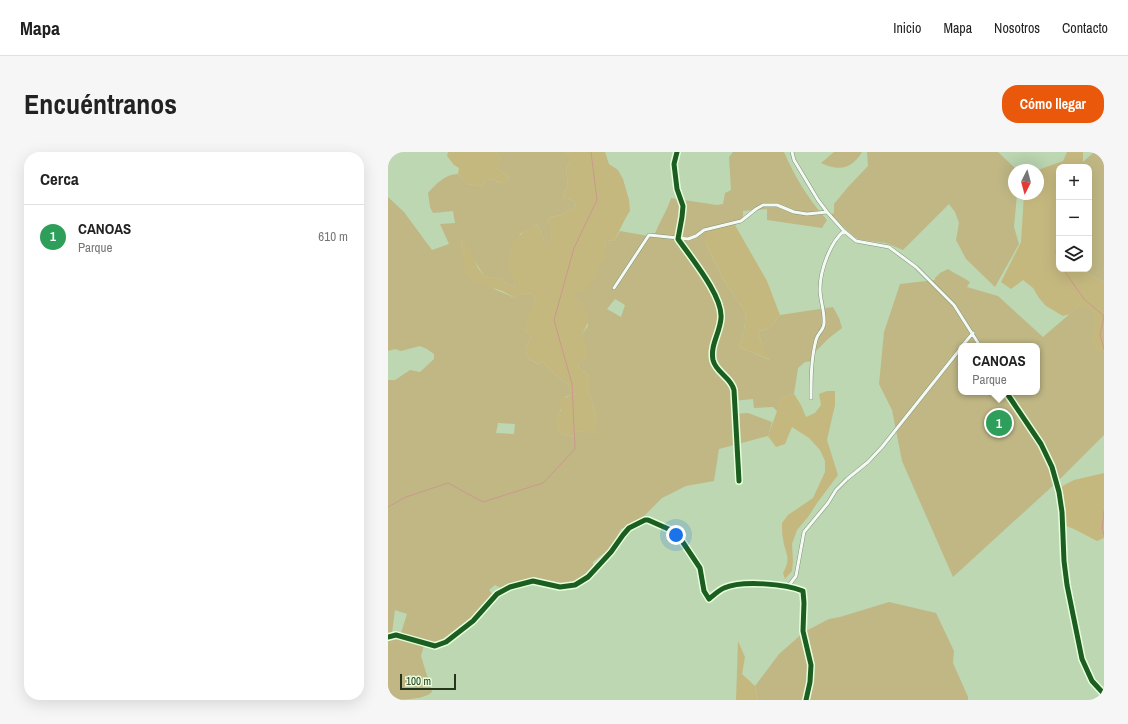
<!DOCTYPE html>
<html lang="es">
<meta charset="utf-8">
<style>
:root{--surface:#fff;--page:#f6f6f6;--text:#222;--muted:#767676;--line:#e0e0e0;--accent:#ea580c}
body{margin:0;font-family:"Archivo Narrow",sans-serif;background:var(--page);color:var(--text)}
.controls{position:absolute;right:12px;top:12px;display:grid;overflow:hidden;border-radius:8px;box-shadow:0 4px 16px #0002}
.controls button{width:36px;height:36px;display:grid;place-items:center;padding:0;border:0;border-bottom:1px solid var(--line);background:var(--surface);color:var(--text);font:20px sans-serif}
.compass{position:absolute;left:620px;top:12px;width:36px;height:36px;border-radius:50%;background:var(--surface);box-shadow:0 4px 16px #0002;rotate:186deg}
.scale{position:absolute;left:12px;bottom:10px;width:56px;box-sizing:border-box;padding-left:4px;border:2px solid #24371d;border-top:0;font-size:11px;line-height:14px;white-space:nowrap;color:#24371d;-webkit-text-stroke:3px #e6ffdd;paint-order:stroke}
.you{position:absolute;left:288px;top:383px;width:14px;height:14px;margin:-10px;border:3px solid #fff;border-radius:50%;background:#1a73e8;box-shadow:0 0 0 6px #1a73e833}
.badge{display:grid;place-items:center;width:26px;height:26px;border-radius:50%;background:var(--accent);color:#fff;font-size:13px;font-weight:700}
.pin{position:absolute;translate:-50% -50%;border:2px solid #fff;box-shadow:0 1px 4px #0006}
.popup{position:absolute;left:570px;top:191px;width:82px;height:52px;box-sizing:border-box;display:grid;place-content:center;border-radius:8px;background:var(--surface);filter:drop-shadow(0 1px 3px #0005);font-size:13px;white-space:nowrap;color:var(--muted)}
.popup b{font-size:15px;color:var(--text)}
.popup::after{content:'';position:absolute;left:50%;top:100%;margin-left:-8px;border:8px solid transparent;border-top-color:var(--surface)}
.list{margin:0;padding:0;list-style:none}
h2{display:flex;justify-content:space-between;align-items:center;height:52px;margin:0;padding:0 16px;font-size:17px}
h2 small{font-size:13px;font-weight:400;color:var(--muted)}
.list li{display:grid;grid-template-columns:26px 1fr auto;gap:12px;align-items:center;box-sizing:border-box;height:64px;padding:0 16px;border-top:1px solid var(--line)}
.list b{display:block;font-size:15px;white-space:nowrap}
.list p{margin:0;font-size:13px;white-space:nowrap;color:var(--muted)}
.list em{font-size:13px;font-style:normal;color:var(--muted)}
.icon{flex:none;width:22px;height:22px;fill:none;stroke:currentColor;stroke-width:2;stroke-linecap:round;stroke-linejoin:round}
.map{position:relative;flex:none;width:716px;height:548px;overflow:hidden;border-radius:16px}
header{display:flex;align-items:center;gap:24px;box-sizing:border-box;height:56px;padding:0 20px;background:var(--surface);border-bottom:1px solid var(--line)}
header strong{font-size:19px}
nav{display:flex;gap:22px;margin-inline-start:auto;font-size:14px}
.intro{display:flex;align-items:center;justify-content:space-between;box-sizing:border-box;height:96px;padding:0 24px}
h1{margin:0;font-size:28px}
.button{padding:10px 18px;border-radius:16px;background:var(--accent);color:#fff;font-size:14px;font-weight:700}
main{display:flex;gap:24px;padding:0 24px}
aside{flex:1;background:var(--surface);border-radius:16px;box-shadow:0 4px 16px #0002}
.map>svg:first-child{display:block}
.green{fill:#c0b785;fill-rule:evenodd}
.forest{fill:#c5b87f}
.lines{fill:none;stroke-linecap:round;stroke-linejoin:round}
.stream{stroke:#cb988f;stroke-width:1}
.street-casing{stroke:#7e9377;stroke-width:4}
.street{stroke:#f5f9f3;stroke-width:3}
.cycleway-casing{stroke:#e6ffdd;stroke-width:8}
.cycleway{stroke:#1b5e20;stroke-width:5}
</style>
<header>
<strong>Mapa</strong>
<nav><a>Inicio</a><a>Mapa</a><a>Nosotros</a><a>Contacto</a></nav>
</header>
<div class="intro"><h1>Encuéntranos</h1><a class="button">Cómo llegar</a></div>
<main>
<aside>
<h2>Cerca<small></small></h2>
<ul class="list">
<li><span class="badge" style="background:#2e9e5b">1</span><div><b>CANOAS</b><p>Parque</p></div><em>610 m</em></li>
</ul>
</aside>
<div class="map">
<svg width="716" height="548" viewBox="0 0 716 548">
<rect width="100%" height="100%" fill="#bcd7b2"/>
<path class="green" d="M109 0H177L182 4V9L178 17 180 34 176 40 175 46 187 49 186 56 180 58 174 63 162 65 159 69 164 76 163 87 160 95C154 88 154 79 148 72L132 82 121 111 126 125 127 135 119 132 114 127 96 124 74 88 73 96 106 137 127 146 133 141 144 142 147 146 137 179 143 184C142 188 138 193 138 197 137 206 145 211 152 212L154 209 167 222 180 233 185 242 177 245C173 260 167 264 171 281L185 285 190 279 209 282V270L202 241V224L191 216 190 212 195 186 194 182 200 174 195 154 187 146V140C203 124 217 113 218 88L226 89 232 79 266 85C270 71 279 60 283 46L329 53 335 52 337 41 343 38 341 5 345 0H396C407 25 420 47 439 68L434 76 379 68V57L355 59V69L347 73 317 90 335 127 358 161 356 179 351 195 381 208 373 190 370 179 381 177 392 163 445 155 451 166 454 176 441 186 427 200 426 209 417 210 410 216 406 242 392 247 390 260 385 255 366 256 365 247 344 249 346 262 360 261 384 270 380 284 331 297 326 329 298 334 274 346 250 370 233 377 226 391 218 401 215 402 205 410V414L188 431 179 433 172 432 153 427H143L130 432 113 436 107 433 101 438 104 442C100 447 97 453 93 458 86 467 60 491 49 492 39 493 21 486 13 481L19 462 7 458 4 481 0 483V228H7L22 218 32 220 46 207V202L39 197 32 194 13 199 7 197 0 199V45L16 60 44 98 61 92 52 72 67 71 65 59 45 61 42 55 40 41C48 32 57 22 70 22L79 32 94 35 96 31 99 27 106 28 112 31 121 29 120 23 108 16 113 7ZM227 147 237 153 233 165 219 157ZM110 271 127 272 126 282 108 281Z
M446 0H474C463 18 450 19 433 11Z
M479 0H610L629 18H626V42H629L626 75 631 92 607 135 578 107 568 88 571 71 567 60 561 52 515 98 498 91 474 88 468 86 441 63 446 61V52L460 35 480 14Z
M706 0H716V131L695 117H701V15H695V10Z
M560 117C567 122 575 125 582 130L579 135 610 144 655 185 692 153 716 146V283L669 330 565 425 514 309 504 258 491 232 496 180 512 132 547 128V126L552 121ZM573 194H649V240H573Z
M501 450 548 461 566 499 565 511 580 545V548H370L367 534 391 502 416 480 441 467 452 465Z
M7 485 28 490 36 493 33 504 44 540C35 548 12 548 0 548V487Z"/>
<path class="forest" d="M60 0H109L113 6 112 13 108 16 120 23 121 29 117 33 106 28 99 27 96 31 94 35 79 32 70 22 71 16 66 13 59 4Z
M177 0H217L221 12 230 18 235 27 241 48 242 59C235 69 232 79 226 89L218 88 217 107 213 111 203 131 196 139 187 140C187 147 190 148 195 153 203 163 201 172 194 182 198 194 205 206 190 213L191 216 202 224V241L209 270V283L190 279 185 285 171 281C169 272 168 266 173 258L170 249 185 242 180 233 167 222 154 209 153 212C145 211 137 206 138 197 138 193 142 188 143 184L137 179C138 167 143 157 147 146L144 142 133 141 127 146 114 139 83 129 77 121 73 96 74 88 83 100 90 116 96 124 114 127 119 132 127 135C126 126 121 118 121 110 119 92 133 80 148 72 154 79 154 88 160 94 164 85 165 78 159 69L162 65 174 63 180 58 186 56 187 49 175 46 176 40 180 34 178 17 182 9V4Z
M679 0H695V15H671V117H695L716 131V201L708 199 704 189 707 169 705 159 692 153 682 162 675 164 658 154 651 146 645 136 635 128 623 137 613 130 633 90 636 42H650V18L675 9Z
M347 73 379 129 392 163 381 177 370 179 373 190 382 208 351 195 356 179 358 161 335 127 317 90 319 78Z
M439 239H447V253L439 288 450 323 429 351 420 365 409 378 404 392 405 409 404 419 397 427 395 421C404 405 397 402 395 387 394 382 394 376 394 371L400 363 425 346 437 320V309L432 298 421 286 404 275 397 292 388 295 380 284C384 271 390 260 392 247L406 242 413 253 418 265 427 261 433 253 431 242Z
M716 321V386L709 389 686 377 673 372 669 337 686 328Z
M350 489 357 505 354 522 367 534 370 548H348Z"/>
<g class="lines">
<path class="stream" d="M669 91 668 101 671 109
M675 117 696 147 716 164 712 183 716 197
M0 355 18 345 60 331 95 350 155 331 187 297 184 232 166 168 186 96 209 48 203 0
M716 359 714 377 716 383"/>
<defs>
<path id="street" d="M289 0 286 12 289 37 295 54 294 65 290 87C303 106 335 144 333 166 332 181 322 193 325 208 328 221 343 225 346 238L351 329
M404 0 406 8 430 48 439 60 456 79 468 89 501 95 528 115 566 153 592 194
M226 136 261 83 300 87 308 84 316 78 353 69 368 57 375 53H389L406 60 419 62 439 60
M574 194 585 181
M618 240 653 292 664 315 671 340 674 360 676 409 679 433 694 507 704 529 716 542
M423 246C423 227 423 207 428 188 429 182 435 179 436 172 437 159 432 149 432 137 432 119 442 90 456 79
M396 434 402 432 408 424 416 380 440 351 448 338 459 327 480 310 494 295 573 196
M0 485 8 483 47 494 58 490 85 469 109 442 122 435 145 429 172 435 187 433 200 425 223 400 235 383 241 376 257 368H260L285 379 294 389 312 416 316 439 321 447C326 443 331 438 336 436 354 428 398 432 415 439L416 451 415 479 423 513 422 530 418 548"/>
</defs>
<use href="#street" class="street-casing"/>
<use href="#street" class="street"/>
<defs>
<path id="cycleway" d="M289 0 286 12 289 37 295 54 294 65 290 87C303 106 335 144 333 166 332 181 322 193 325 208 328 221 343 225 346 238L351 329
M618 240 653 292 664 315 671 340 674 360 676 409 679 433 694 507 704 529 716 542
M0 485 8 483 47 494 58 490 85 469 109 442 122 435 145 429 172 435 187 433 200 425 223 400 235 383 241 376 257 368H260L285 379 294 389 312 416 316 439 321 447C326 443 331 438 336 436 354 428 398 432 415 439L416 451 415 479 423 513 422 530 418 548"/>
</defs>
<use href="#cycleway" class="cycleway-casing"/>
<use href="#cycleway" class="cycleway"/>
</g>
</svg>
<div class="controls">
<button>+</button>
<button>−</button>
<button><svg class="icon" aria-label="layers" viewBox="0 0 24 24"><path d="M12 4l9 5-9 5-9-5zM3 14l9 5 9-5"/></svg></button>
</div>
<svg class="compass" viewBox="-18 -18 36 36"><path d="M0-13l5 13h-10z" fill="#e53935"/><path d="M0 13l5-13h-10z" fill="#767676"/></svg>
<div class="scale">100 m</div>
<div class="you"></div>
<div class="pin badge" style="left:611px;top:271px;background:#2e9e5b">1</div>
<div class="popup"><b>CANOAS</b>Parque</div>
</div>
</main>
